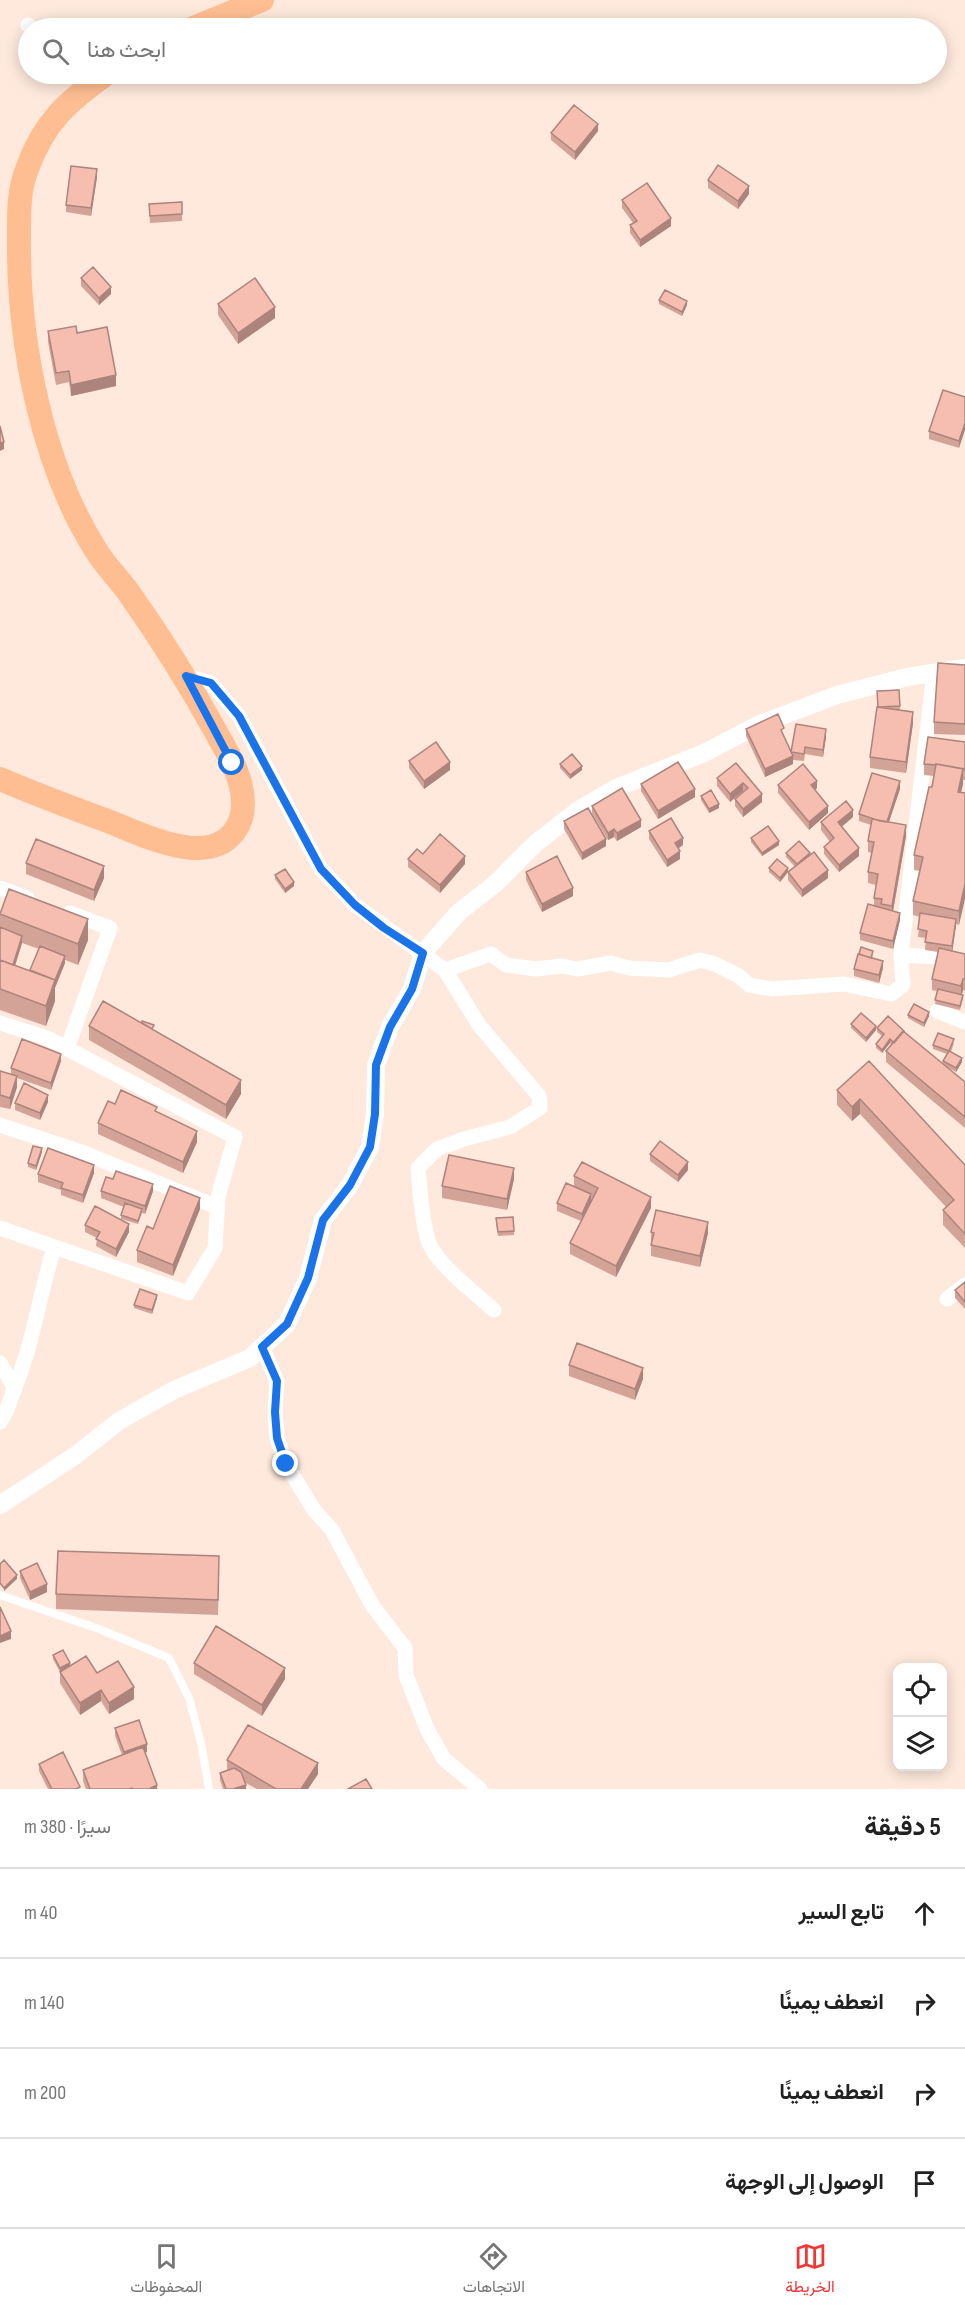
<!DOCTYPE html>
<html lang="ar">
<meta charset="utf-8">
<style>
:root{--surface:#fff;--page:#f2f2f2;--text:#222;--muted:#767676;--line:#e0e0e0;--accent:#f43536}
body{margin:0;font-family:"Sofia Sans Condensed",Vazirmatn,sans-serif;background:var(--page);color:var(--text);direction:rtl}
.controls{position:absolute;right:18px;bottom:18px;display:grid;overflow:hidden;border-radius:12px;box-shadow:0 3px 15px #0003}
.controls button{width:54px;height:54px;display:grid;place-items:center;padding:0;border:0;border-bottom:2px solid var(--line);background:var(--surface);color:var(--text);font:30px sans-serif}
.stop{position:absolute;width:18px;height:18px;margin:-14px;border:4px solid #1a73e8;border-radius:50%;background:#fff}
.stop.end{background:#1a73e8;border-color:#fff;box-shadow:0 2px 6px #0008}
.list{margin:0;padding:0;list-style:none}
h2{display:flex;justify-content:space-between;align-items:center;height:78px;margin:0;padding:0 24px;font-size:26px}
h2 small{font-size:20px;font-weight:400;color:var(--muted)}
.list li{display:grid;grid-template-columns:39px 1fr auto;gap:18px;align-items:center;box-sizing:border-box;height:90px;padding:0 24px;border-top:2px solid var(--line)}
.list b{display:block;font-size:22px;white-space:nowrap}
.list em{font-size:20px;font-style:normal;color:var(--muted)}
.icon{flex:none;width:33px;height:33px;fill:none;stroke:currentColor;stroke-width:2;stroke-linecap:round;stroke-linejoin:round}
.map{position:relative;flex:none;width:965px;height:1789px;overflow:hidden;direction:ltr}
.search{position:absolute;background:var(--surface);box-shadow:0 3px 15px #0003;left:18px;right:18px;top:18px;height:66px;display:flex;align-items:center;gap:15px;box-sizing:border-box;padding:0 21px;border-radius:33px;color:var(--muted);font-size:22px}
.sheet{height:438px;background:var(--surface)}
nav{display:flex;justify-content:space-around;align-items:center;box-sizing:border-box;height:84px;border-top:2px solid var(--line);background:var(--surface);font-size:16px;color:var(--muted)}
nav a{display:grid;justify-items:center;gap:3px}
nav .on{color:var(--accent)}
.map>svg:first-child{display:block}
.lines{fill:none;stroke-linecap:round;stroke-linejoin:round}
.service{stroke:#fff;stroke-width:8}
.minor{stroke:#fff;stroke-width:15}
.tertiary{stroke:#fff;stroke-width:18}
.primary{stroke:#ffbe92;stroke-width:24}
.wall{fill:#d4a398;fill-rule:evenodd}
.shaded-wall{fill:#ac847c}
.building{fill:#f6bdb1;stroke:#ac847c;stroke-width:1.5}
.route{stroke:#1a73e8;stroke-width:8}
</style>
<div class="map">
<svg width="965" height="1789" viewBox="0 0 965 1789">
<rect width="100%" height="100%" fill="#fee9dc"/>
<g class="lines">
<path class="service" d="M0 1595 99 1629 169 1658 189 1698 201 1743 209 1789"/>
<path class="minor" d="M28 25 32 28
M186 676 211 683 239 716 321 869 355 905 445 970 491 954 506 965 536 969 562 966 577 969 611 963 629 968 669 970 700 960 715 964 739 976 749 985 772 989 844 984 891 994 903 985 901 955 934 672
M0 888 27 898
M901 955 938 957 965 962
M445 970 479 1025 539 1096 540 1108 510 1127 464 1139 437 1149 418 1168C420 1187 422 1231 431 1247 441 1267 476 1294 494 1310
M937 1011 965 1022
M0 1023 47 1038 235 1137 218 1197 215 1248 188 1293 0 1228
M67 1049 110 928 70 913
M0 1125 79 1151 217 1207
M947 1299 965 1285
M262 1347 277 1381 275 1412 277 1438 286 1464 314 1510 332 1530 372 1605 405 1648 406 1675 427 1729 444 1759 480 1789
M0 1363 15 1389
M0 1422C6 1414 10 1402 13 1392 33 1345 39 1296 54 1248"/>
<path class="tertiary" d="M0 1505 76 1455 119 1421 174 1390 250 1358 287 1324 308 1278 323 1220 350 1185 370 1147 375 1114 376 1065 390 1027 412 989 423 953 459 912 495 884 536 843 577 811 616 788 704 753 758 725 837 695 907 677 965 668"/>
<path class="primary" d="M193 28 262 0
M0 779C37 795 75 809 113 823 137 833 166 846 192 848 231 850 249 823 241 787 237 767 225 749 216 732 190 685 162 640 131 596 121 581 107 568 97 552 42 466 18 342 19 240 19 216 18 192 27 169 44 122 67 102 106 74"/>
</g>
<path class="wall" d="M598 131 575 160 551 140V133Z
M97 177 91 216 66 212V205Z
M708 180 749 194 738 209 708 188Z
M622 200 671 226 640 247 630 233V225L633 223 622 208Z
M182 202V221L150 223 149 204Z
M81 278 111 294 99 305 81 286Z
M659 300 687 305 682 316 659 304Z
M218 304 275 318 238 344 218 315Z
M48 331 77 333 116 386 71 396 69 382 56 385 48 342Z
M965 397 959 448 929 439V431Z
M965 665V735L934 734V722Z
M899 690 900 710H897L913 723 906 773 870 768V757L877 707Z
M746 729 784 736 791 752 826 737 823 757 805 754 804 761 793 760V764L765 777 746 736Z
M965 742V780H963L961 792 959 925 956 924 952 951 965 954V991L963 990 962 995 963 999 960 1010 935 1004 937 991 932 990V979L938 952 925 950 926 938 918 937 920 917 913 915V901L920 871 914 870V855L934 776 924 775V764Z
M409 761 450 770 424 789 409 768Z
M736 763 762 802 743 817 735 806V799L743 791 730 802 717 786V778Z
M560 764 582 770 570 779 560 768Z
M641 784 695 797 658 819 641 791Z
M778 785 817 788 815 790 828 813 809 830 778 793Z
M900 789 889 822 906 836 893 911 900 920 893 949 860 940V933L874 906V898L876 885 868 883V872L872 853 868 852V841L871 825 859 821V814Z
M701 796 719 808 709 813 701 800Z
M592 806 641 827 617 841 614 837 608 840 592 813Z
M853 817 841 827 859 856 839 872 824 854V847L830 842 821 830V822Z
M564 821 606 846 582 860 564 829Z
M649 831 683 845 678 848 680 859 667 867 649 839Z
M751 838 779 845 762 856 751 842Z
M786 853 810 856 828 878 802 897 788 880V872L795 867 786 857Z
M423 854 465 864 440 893 408 867V859Z
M26 863 104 878 94 901 26 874Z
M769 868 788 872 780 882 769 872Z
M526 872 573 896 542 912 526 880Z
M275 875 294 886 285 893 275 879Z
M0 913 88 940 78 965 65 960V963L55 987V1001L46 1026 0 1010ZM22 943 39 949 30 971 15 966Z
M873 955 872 958 883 968 879 983 854 976V969Z
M908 1015 929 1016 924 1027 908 1018Z
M142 1023 153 1030 241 1094 226 1119 89 1040V1026Z
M851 1024 876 1030 866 1042 851 1028Z
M877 1028 904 1031 943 1064V1061L947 1054 933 1049V1045L954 1043 951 1052 962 1062 956 1072 947 1067 965 1082V1128L886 1062V1051L892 1045 890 1043 882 1053 876 1048V1044L882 1036 877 1032Z
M61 1061 51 1090 17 1078V1087L10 1109 0 1107V1071L11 1074V1068Z
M869 1061 965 1165V1248L943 1225V1210L946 1207 860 1114 852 1121 837 1105V1090Z
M48 1102 40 1120 15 1110V1103Z
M115 1104 157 1112 197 1142 183 1173 98 1134V1123Z
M42 1152 36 1170 28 1167V1163Z
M650 1154 688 1170 678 1182 650 1161Z
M94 1173 83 1203 61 1195V1190L38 1182V1174Z
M574 1176 651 1208 616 1277 570 1254V1243L581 1221 557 1211V1203L574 1187Z
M514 1179 507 1210 442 1198V1186Z
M101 1191H153L145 1214 142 1213 138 1224 121 1219V1215L124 1207 101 1198Z
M200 1209 173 1276 137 1262V1250L153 1229Z
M496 1222 514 1231V1235L498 1236Z
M85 1225 129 1232 116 1257 96 1246 97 1238 85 1232Z
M651 1232 708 1233 700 1267 651 1256Z
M965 1282V1309L955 1298V1290Z
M157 1298 152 1314 134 1308V1305Z
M569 1365 643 1379 635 1400 569 1376Z
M20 1571 47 1592 30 1600 20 1578Z
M219 1571 218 1615 56 1609V1594Z
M53 1655 70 1666 97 1673 134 1699 109 1714 101 1701 80 1715 60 1683V1672L53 1659Z
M194 1663 285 1679 262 1716 194 1674Z
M115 1728 147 1752 145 1753 157 1789H86L83 1781V1770L122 1755 115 1736Z
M227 1760 318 1774 308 1789H257L244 1782 246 1789H223L220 1780V1773L227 1770Z
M39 1764 80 1789H48L39 1771Z"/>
<path class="shaded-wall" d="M598 124V131L575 160V152Z
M97 169V177L91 216V208Z
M749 186V194L738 209V201Z
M671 218V226L640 247V240Z
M111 287V294L99 305V298Z
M687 301V305L682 316V312Z
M275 307V318L238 344V333Z
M116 375V386L71 396V385Z
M965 423V430L959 448V441Z
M4 442V449L0 451V443Z
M913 712V723L906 773V762Z
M826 729V737L823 757V750Z
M793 756V764L765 777V769Z
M450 762V770L424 789V781Z
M582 766V770L570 779V775Z
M963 769V784L958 806V792Z
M817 781V788L811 793V785Z
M900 781V789L886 830V823Z
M743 783V791L730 802V794Z
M695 789V797L658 819V811Z
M762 794V802L743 817V809Z
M719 804V808L709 813V809Z
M828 806V813L809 830V822Z
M853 810V817L838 830V822Z
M641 820V827L617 841V833Z
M906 825V836L892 917V906Z
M614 829V837L608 840V833Z
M683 838V845L675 851V843Z
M606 839V846L582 860V853Z
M779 841V845L762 856V853Z
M859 848V856L839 872V865Z
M680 851V859L667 867V860Z
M465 856V864L440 893V885Z
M104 866V878L94 901V890Z
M788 868V872L780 882V878Z
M828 870V878L802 897V890Z
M294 882V886L285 893V889Z
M965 884V899L959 925V911Z
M573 888V896L542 912V904Z
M900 913V920L893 949V941Z
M88 919V940L78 965V944Z
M956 919V926L952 954V946Z
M22 936V943L13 972V965Z
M65 956V963L55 988V980Z
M883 961V968L879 983V975Z
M963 979V990L961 997V986Z
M55 980V1001L46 1026V1006Z
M929 1012V1016L924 1027V1023Z
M876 1026V1030L866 1042V1038Z
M890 1039V1043L882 1053V1050Z
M61 1054V1061L51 1090V1083Z
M962 1058V1062L956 1072V1068Z
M17 1076V1087L10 1109V1098Z
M241 1080V1094L226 1119V1105Z
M48 1095V1102L40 1120V1113Z
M860 1099V1114L852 1121V1107Z
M197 1131V1142L183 1173V1162Z
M42 1148V1152L36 1170V1166Z
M688 1162V1170L678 1182V1175Z
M94 1165V1173L83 1203V1195Z
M514 1168V1179L507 1210V1199Z
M153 1184V1191L145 1214V1206Z
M591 1194V1202L582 1222V1214Z
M651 1197V1208L616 1277V1266Z
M200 1198V1209L173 1276V1265Z
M708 1222V1233L700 1267V1256Z
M129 1224V1232L116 1257V1249Z
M157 1295V1298L152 1314V1310Z
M643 1368V1379L635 1400V1389Z
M17 1575V1579L4 1591V1588Z
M47 1584V1592L30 1600V1592Z
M11 1631V1639L0 1643V1636Z
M70 1663V1667L60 1672V1668Z
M285 1668V1679L262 1716V1705Z
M134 1687V1699L109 1714V1703Z
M101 1690V1701L80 1715V1703Z
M147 1744V1752L124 1760V1752Z
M318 1763V1774L308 1789H301Z
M157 1785V1789H148V1788Z
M246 1785V1789H233Z"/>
<path class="building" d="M574 105 598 124 575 152 551 133Z
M718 165 749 186 738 201 708 180Z
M71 166 97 169 91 208 66 205Z
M647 183 671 218 640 240 630 225 637 221 622 200Z
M182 202V214L150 216 149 204Z
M93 267 111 287 99 298 81 278Z
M255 278 275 307 238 333 218 304Z
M665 290 687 301 682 312 659 300Z
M76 326 77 333 107 327 116 375 71 385 69 371 56 373 48 331Z
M943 390 965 397V423L959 441 929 431Z
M0 426 4 442 0 443Z
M938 663 965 665V724L934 722Z
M899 690 900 706 878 707 877 691Z
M877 707 913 712 906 762 870 757Z
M778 714 784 728 781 730 793 756 765 769 746 729Z
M796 724 826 729 823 750 805 747 804 754 791 752Z
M928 737 965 742V769L936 764V765L924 764Z
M436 742 450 762 424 781 409 761Z
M572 754 582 766 570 775 560 764Z
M678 762 695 789 658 811 641 784Z
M736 763 762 794 743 809 735 799 748 788 743 783 730 794 717 778Z
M803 764 817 781 811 785 828 806 809 822 778 785Z
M936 764 963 769 958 792 965 793V884L959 911 913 901 923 857 914 855 929 787H932Z
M872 773 900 781 887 822 880 821 859 814Z
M622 788 641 820 617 833 614 829 608 833 592 806Z
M711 790 719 804 709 809 701 796Z
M846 801 853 810 838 822 859 848 839 865 824 847 834 838 821 822Z
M588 808 606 839 582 853 564 821Z
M671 818 683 838 675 843 680 851 667 860 649 831Z
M872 819 906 825 892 906 881 904 882 899 874 898 878 874 868 872 874 842 868 841Z
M768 826 779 841 762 853 751 838Z
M440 834 465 856 440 885 408 859 417 849 423 854Z
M36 839 104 866 94 890 26 863Z
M799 841 810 853 797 864 786 853Z
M814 852 828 870 802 890 788 872Z
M557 856 573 888 542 904 526 872Z
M777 859 788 868 780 878 769 868Z
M285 869 294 882 285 889 275 875Z
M9 889 88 919 78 944 0 914Z
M868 904 900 913 893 941 860 933Z
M920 913 956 919 952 946 925 942 927 931 918 929Z
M0 927 22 936 13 965 0 960Z
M40 946 65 956 55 980 30 970Z
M861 947 873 951 871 958 859 954Z
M939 948 965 954V979H963L961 986 932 979Z
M858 954 883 961 879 975 854 969Z
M0 960 55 980 46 1006 0 989Z
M938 989 963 995 960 1006 935 1000Z
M103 1001 241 1080 226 1105 89 1026Z
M914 1004 929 1012 924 1023 908 1015Z
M861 1013 876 1026 866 1038 851 1024Z
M888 1016 904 1031 894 1043 890 1039 882 1050 876 1044 884 1034 877 1028Z
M142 1021 154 1025 152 1029 142 1023Z
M903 1031 965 1082V1117L886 1051Z
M938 1033 954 1039 949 1051 962 1058 956 1068 943 1061 949 1051 933 1045Z
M22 1039 61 1054 51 1083 11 1068Z
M869 1061 965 1165V1234L943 1210 954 1200 860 1099 852 1107 837 1090Z
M0 1071 17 1076 10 1098 0 1095Z
M24 1083 48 1095 40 1113 15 1103Z
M121 1090 157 1107 155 1111 197 1131 183 1162 98 1123 108 1101 115 1104Z
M660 1141 688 1162 678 1175 650 1154Z
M33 1146 42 1148 36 1166 28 1163Z
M48 1148 94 1165 83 1195 61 1188 63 1183 38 1174Z
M449 1155 514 1168 507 1199 442 1186Z
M582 1162 651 1197 616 1266 570 1243 598 1188 574 1176Z
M116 1171 153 1184 145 1206 101 1191 106 1177 113 1179Z
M566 1183 591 1194 582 1214 557 1203Z
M170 1186 200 1198 173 1265 137 1250 147 1226 153 1229Z
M125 1203 142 1209 138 1221 121 1215Z
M95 1206 129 1224 116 1249 96 1239 100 1232 85 1225Z
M656 1210 708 1222 700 1256 651 1245 654 1233 651 1232Z
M513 1217 514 1231 498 1232 496 1218Z
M965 1282V1302L955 1290Z
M140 1289 157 1295 152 1310 134 1305Z
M577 1343 643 1368 635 1389 569 1365Z
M58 1551 219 1556 218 1600 56 1594Z
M4 1560 17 1575 4 1588 0 1583V1564Z
M37 1563 47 1584 30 1592 20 1571Z
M0 1607 11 1631 0 1636Z
M216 1626 285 1668 262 1705 194 1663Z
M63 1650 70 1663 60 1668 53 1655Z
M86 1656 97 1673 118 1661 134 1687 109 1703 101 1690 80 1703 60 1672Z
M139 1720 147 1744 124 1752 115 1728Z
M248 1725 318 1763 301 1789H276L227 1760Z
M143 1747 157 1785 149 1789H133L132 1788 129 1789H90L83 1770Z
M63 1752 80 1787 76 1789H52L39 1764Z
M234 1768 241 1772 246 1785 233 1789H226L220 1773Z
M366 1779 372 1789H348Z"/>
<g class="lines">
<path class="route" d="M232 763 186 676 211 683 239 716 321 869 355 905 384 928 423 953 412 989 390 1027 376 1065 375 1114 370 1147 350 1185 323 1220 308 1278 287 1324 262 1347 277 1381 275 1412 277 1438 286 1464"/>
</g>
</svg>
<div class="controls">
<button><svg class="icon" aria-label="locate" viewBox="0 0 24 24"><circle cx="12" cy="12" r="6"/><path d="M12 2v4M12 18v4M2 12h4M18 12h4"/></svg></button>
<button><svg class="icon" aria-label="layers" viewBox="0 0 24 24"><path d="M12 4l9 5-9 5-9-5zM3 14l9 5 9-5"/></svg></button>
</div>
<div class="stop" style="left:232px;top:763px"></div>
<div class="stop end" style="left:286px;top:1464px"></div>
<div class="search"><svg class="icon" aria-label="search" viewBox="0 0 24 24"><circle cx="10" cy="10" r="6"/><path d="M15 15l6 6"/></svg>ابحث هنا</div>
</div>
<section class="sheet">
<h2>5 دقيقة<small>سيرًا · 380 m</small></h2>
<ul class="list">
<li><svg class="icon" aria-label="ahead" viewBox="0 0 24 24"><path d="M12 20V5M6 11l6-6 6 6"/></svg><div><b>تابع السير</b></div><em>40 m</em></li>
<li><svg class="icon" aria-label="right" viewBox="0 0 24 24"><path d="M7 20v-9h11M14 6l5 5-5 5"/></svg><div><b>انعطف يمينًا</b></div><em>140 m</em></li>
<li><svg class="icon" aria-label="right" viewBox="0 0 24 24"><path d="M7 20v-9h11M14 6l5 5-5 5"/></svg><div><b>انعطف يمينًا</b></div><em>200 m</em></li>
<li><svg class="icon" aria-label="arrive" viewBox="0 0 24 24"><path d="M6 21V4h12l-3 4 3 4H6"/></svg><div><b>الوصول إلى الوجهة</b></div></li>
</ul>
</section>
<nav>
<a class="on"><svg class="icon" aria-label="map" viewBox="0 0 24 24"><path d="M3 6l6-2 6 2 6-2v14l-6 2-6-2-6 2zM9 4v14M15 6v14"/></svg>الخريطة</a>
<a><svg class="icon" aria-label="directions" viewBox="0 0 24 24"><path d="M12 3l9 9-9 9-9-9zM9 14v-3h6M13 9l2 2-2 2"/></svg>الاتجاهات</a>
<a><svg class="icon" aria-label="saved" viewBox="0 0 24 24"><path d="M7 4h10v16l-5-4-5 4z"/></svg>المحفوظات</a>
</nav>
